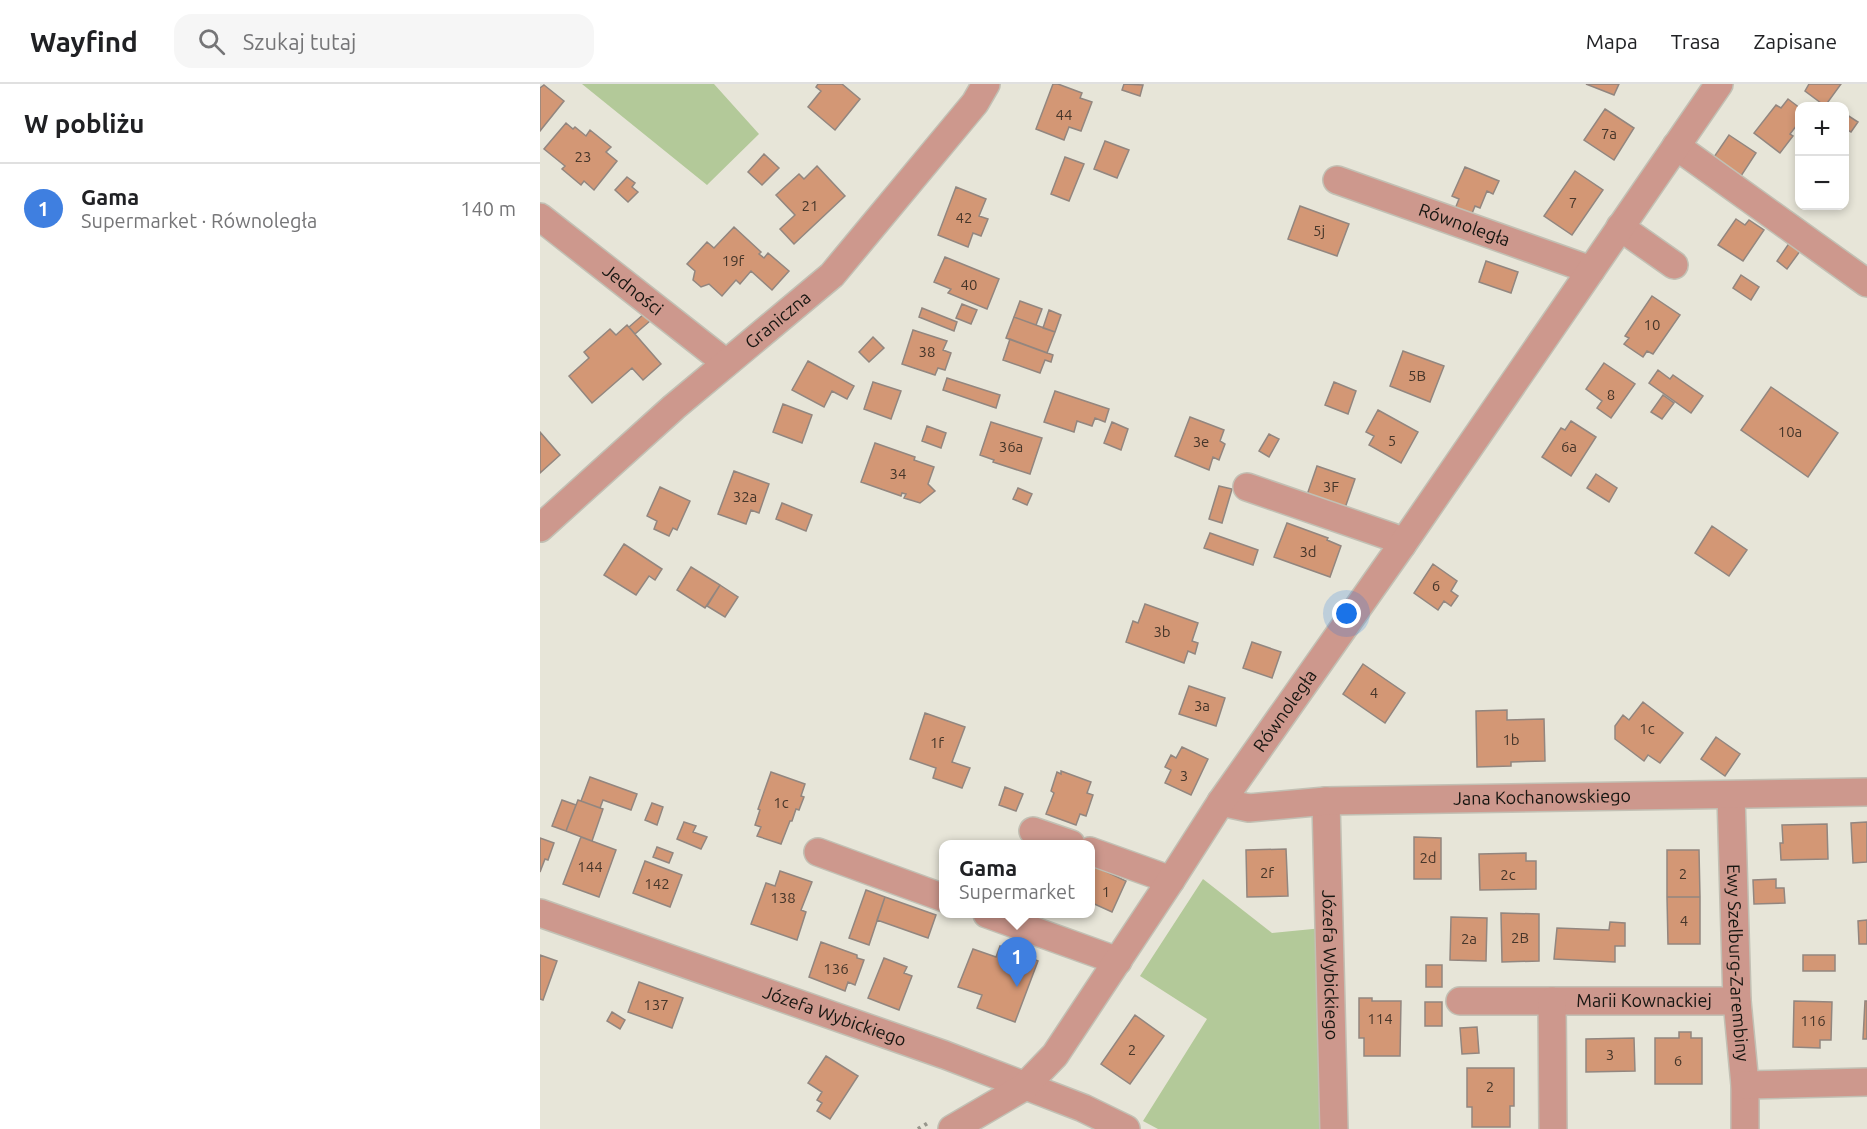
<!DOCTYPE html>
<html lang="pl">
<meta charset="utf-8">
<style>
:root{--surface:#fff;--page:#f6f6f6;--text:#202124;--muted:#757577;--line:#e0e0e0;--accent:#111827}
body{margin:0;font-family:Ubuntu,sans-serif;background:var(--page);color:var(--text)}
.controls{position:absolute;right:18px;top:18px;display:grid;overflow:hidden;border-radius:12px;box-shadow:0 3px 9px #0003}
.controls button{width:54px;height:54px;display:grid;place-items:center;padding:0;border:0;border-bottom:2px solid var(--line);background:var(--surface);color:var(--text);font:30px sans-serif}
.you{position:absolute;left:807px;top:530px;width:21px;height:21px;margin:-15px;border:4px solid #fff;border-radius:50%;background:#1a73e8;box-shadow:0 0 0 9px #1a73e833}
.badge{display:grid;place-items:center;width:39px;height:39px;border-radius:50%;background:var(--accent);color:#fff;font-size:20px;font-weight:700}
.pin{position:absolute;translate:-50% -50px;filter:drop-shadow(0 2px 3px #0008)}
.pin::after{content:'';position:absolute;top:32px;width:21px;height:18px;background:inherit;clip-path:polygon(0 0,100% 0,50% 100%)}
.popup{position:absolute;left:399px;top:756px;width:156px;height:78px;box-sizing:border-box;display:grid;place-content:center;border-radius:12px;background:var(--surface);filter:drop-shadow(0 2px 4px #0005);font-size:20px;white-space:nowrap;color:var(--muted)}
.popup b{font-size:22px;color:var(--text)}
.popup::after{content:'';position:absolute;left:50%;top:100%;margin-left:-12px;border:12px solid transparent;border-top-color:var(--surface)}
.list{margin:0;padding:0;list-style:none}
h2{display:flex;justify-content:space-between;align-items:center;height:78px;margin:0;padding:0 24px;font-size:26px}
h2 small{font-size:20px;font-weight:400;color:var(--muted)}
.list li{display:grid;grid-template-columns:39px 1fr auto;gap:18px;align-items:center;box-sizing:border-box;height:90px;padding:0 24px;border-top:2px solid var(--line)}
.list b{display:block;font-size:22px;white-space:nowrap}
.list p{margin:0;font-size:20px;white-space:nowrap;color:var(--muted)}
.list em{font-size:20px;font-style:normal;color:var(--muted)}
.icon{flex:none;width:33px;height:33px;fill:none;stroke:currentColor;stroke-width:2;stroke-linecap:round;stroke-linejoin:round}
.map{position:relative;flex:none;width:1327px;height:1045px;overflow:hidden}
header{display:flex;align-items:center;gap:36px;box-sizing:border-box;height:84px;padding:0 30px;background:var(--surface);border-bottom:2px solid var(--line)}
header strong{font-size:28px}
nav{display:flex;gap:33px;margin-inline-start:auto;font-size:21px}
.search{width:420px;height:54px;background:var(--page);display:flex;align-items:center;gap:15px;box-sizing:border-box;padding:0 21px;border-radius:18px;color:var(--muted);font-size:22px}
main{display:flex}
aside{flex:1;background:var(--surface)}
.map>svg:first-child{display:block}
.green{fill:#b3c999}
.building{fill:#d39775;stroke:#92867f;stroke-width:1.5}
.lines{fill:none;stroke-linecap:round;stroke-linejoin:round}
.minor-casing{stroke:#c2c0b4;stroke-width:30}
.path{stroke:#97968c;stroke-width:4;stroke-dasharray:3 4.5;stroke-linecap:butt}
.minor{stroke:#cd988d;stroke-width:27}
.labels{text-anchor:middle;stroke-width:5;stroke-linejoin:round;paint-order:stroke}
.number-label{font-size:15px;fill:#46362a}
.street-label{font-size:18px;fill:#171611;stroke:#e7e5d8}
</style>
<header>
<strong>Wayfind</strong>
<div class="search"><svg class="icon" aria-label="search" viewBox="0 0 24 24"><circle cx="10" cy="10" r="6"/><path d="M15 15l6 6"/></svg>Szukaj tutaj</div>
<nav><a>Mapa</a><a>Trasa</a><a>Zapisane</a></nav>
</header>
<main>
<aside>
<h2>W pobliżu<small></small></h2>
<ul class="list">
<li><span class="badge" style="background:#3f7fe0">1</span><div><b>Gama</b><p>Supermarket · Równoległa</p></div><em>140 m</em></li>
</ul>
</aside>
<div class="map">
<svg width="1327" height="1045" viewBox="0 0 1327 1045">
<rect width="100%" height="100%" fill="#e7e5d8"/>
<path class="green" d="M42 0H174L219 50 167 101Z
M663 795 732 849 783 844 786 1045H618L603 1037 667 935 600 892Z"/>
<path class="building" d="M278 0H302L320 15 295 46 268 23 281 7 276 3Z
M513 0H518L542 9 540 14 552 18 541 47 529 43 524 56 496 45Z
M584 0 603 1 600 12 582 6Z
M1046 0H1079L1074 11Z
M1269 0H1301L1285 22 1265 7Z
M4 1 24 17 0 47V4Z
M1248 15 1260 24V37L1250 50 1253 52 1240 69 1214 49 1236 21 1241 24Z
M1065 25 1094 44 1074 76 1044 56Z
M1304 29 1318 38 1311 48 1304 44Z
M26 39 33 45 35 43 46 52 50 46 71 63 66 68 77 77 54 106 44 97 41 101 22 85 25 82 4 65Z
M1189 51 1216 69 1201 92 1174 73Z
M565 57 589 66 577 94 554 85Z
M224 70 239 84 222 101 208 88Z
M525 73 544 80 529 117 511 110Z
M277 82 305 112 254 160 240 145 255 131 236 111 259 90 264 95Z
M925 83 959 97 953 110 947 107 940 124 935 122 931 132 915 125 919 115 912 112Z
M1035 87 1063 106 1032 151 1004 132Z
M87 93 95 99 92 103 98 108 88 118 75 106Z
M416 103 446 115 439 132 448 135 441 152 433 149 428 163 398 151Z
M760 122 809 140 797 172 748 155Z
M1196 135 1205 141 1209 136 1224 146 1203 177 1178 161Z
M194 143 221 168 219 170 224 174 228 169 249 187 232 206 211 187 200 200 196 196 182 212 169 200 161 203 153 196 155 187 147 180 167 158 174 164Z
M1252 155 1263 163 1247 185 1237 177Z
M405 173 459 195 447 225 408 209 411 205 394 198Z
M946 177 978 188 971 209 939 198Z
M1201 191 1219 203 1211 216 1193 204Z
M1112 212 1140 231 1113 270 1107 267 1103 273 1084 260 1089 254 1085 252Z
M480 217 502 225 496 241 474 233Z
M422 220 437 226 431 240 416 234Z
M382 224 417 238 414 247 379 233Z
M509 226 521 231 515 248 503 244Z
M104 230 110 237 95 250 89 243Z
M474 233 515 248 507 269 466 254Z
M87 241 121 280 103 296 92 284 52 319 29 292 49 274 44 268 70 245 76 251Z
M373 246 407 257 403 266 411 269 405 286 398 284 395 291 362 280Z
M333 253 344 264 329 278 319 268Z
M470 255 513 271 511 278 505 276 500 289 463 276Z
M863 267 904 282 890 318 850 302Z
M268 277 314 302 307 315 292 307 284 323 252 306Z
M1064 279 1095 300 1071 334 1057 324 1062 317 1046 305Z
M1118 286 1130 295 1133 291 1163 312 1151 329 1109 299Z
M407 294 460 311 456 324 403 306Z
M333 298 361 307 351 335 324 325Z
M794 298 816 307 808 330 785 321Z
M1231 303 1298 349 1268 393 1201 346Z
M515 307 569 325 565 338 555 334 552 342 537 337 534 348 504 338Z
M1123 311 1134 319 1122 335 1111 328Z
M243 320 272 331 262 359 233 348Z
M838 326 878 348 861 379 829 361 834 352 826 348Z
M650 333 684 346 680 357 685 360 679 376 673 373 669 386 635 372Z
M1031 337 1056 353 1031 392 1002 373 1021 344 1025 346Z
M451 338 502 354 490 390 453 378 454 376 440 371Z
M572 338 588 345 581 366 564 359Z
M387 342 406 349 401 364 382 357Z
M0 348 20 371 0 389Z
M729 350 739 355 729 373 719 367Z
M335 359 375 373 374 376 394 383 388 400 395 407 380 419 364 414 366 410 362 409 361 412 321 398Z
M777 382 815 395 805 424 767 411Z
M194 387 229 400 219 429 211 426 206 440 178 430Z
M1056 390 1077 404 1069 418 1047 404Z
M679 402 692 405 682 439 669 435Z
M120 403 150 417 137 446 133 444 129 452 114 445 117 437 107 432Z
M478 404 492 410 487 421 473 415Z
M242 419 272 431 266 447 236 435Z
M747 439 788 454 787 456 801 462 790 493 734 473Z
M1172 442 1207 466 1189 492 1155 469Z
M670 449 718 466 713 481 664 464Z
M84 460 122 485 115 496 109 492 96 511 64 491Z
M893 480 917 497 911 507 918 512 911 522 904 517 898 526 874 509Z
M151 483 180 501 165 524 137 506Z
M180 501 198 513 185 533 167 522Z
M605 520 658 539 652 557 658 559 655 570 648 567 644 579 586 558 593 537 598 539Z
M712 558 741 568 732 594 703 584Z
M823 580 865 609 845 639 803 610Z
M649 602 685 614 676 642 639 630Z
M1103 618 1143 649 1120 679 1108 671 1104 677 1075 655V642L1083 631 1089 636Z
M967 626V636L1004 635 1005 677 971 678V682L937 683 936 627Z
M385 629 425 643 412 678 430 684 422 704 393 694 396 684 370 675Z
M1176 653 1200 670 1185 692 1161 675Z
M642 663 668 675 651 711 625 699 631 686 625 683 631 671 636 674Z
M521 687 551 698 547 709 553 711 546 732 540 730 536 741 506 730 514 709 511 707 517 688 521 690Z
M231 688 265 700 261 712 264 713 259 726 256 725 252 737H250L241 760 217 752 221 743 215 741 220 726 218 725Z
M50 693 97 710 91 726 63 716 60 724 41 717Z
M465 703 483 710 476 727 459 721Z
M22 716 36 721 26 747 12 742Z
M38 716 63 725 52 757 26 747Z
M112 719 123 723 117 741 105 736Z
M144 738 156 742 153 748 167 753 161 765 137 755Z
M1327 738V778L1313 779 1311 739Z
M1287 740 1288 775 1241 776 1240 759H1243L1242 741Z
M41 753 76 766 59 813 23 800Z
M874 753 901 754V795H874Z
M0 754 14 759 8 776 5 775 0 788Z
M117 763 133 769 129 779 113 773Z
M746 765 748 812 707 813 706 766Z
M1127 766H1159L1160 813H1127Z
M986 769V777H996V805L940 806 939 770Z
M105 777 142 791 130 823 93 809Z
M552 781 586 797 572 828 550 818V785Z
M240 787 272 798 261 826 266 828 257 856 211 840 226 799 235 802Z
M1236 795V804H1244L1245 819 1214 820 1213 796Z
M326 806 345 813 329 861 309 854Z
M345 813 396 831 388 854 337 836Z
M1127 813H1160V860H1128Z
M961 829 999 830V877L962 878Z
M911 833 947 834 946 877 910 876Z
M1327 836V860H1319L1318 837Z
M1070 838 1085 839V862H1075V878L1014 875 1017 844 1069 846Z
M281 858 317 871V874L324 876 315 901 308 898 305 907 269 893Z
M460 862 498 877 475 938 437 924 442 911 418 903 433 865 456 873Z
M0 871 17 877 3 916 0 915Z
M1263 871H1295V887H1263Z
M344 874 367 883 364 889 372 892 359 926 328 914Z
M886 881H902V903H886Z
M99 898 143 914 132 944 88 928Z
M819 914H832V917H861L860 972H824V954H819Z
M1254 917 1292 918 1291 956H1280V964L1253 963Z
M1325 917H1327V955H1323Z
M885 918H902V942H885Z
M72 928 85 936 80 945 67 937Z
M595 931 624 952 590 1000 561 980Z
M937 943 939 969 922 970 920 944Z
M1139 948H1151V954H1162V1000H1115V954H1139Z
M1094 954 1095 987 1046 988V955Z
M286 972 318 992 290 1035 277 1027 282 1019 277 1016 282 1008 268 999Z
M927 984H974V1022H970V1043H932V1023H927Z"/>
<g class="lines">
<defs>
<g id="minor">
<path d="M1136 62 1327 199"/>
<path id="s1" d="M797 96 1051 186"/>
<path id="s2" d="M0 133 186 279"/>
<path d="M1080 143 1134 181"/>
<path d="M707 403 852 453 862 461"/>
<path id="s3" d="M0 444 134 323 292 191 435 19 446 0"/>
<path id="s4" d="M1191 711 1197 917 1205 1001V1045"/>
<path id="s5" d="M786 717 794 1045"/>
<path id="s6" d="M681 718 709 724 786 717 1327 708"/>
<path d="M493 747 531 760"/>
<path d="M550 767 631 796"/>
<path d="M278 768 404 814"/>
<path id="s7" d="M0 829 405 971 543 1024 586 1045"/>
<path d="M447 830 578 877"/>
<path id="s8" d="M920 917H1197"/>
<path d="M1012 917 1013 1045"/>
<path d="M1205 1001 1327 998"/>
<path id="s9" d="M412 1045 484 1003 515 971 631 796 681 718 862 461 1179 0"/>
</g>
</defs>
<use href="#minor" class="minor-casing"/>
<path class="path" d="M378 1045 388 1039"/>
<use href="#minor" class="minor"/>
</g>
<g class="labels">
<g class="number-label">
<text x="524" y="36">44</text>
<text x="1069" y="55">7a</text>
<text x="43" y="78">23</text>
<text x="1033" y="124">7</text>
<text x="270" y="127">21</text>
<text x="424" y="139">42</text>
<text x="779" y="152">5j</text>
<text x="193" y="182">19f</text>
<text x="429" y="206">40</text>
<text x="1112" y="246">10</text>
<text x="387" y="273">38</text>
<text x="877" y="297">5B</text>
<text x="1071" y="316">8</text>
<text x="1250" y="353">10a</text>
<text x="852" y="362">5</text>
<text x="661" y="363">3e</text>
<text x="471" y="368">36a</text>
<text x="1029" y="368">6a</text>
<text x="358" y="395">34</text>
<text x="791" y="408">3F</text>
<text x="205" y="418">32a</text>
<text x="768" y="473">3d</text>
<text x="896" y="507">6</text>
<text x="622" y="553">3b</text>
<text x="834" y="614">4</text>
<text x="662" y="627">3a</text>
<text x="1107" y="650">1c</text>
<text x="971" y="661">1b</text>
<text x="397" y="664">1f</text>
<text x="644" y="697">3</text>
<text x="241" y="724">1c</text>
<text x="888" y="779">2d</text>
<text x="50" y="788">144</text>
<text x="727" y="794">2f</text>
<text x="1143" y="795">2</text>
<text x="968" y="796">2c</text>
<text x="117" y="805">142</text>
<text x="566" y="813">1</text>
<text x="243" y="819">138</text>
<text x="1144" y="842">4</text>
<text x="980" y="859">2B</text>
<text x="929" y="860">2a</text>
<text x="296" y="890">136</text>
<text x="116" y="926">137</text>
<text x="840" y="940">114</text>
<text x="1273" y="942">116</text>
<text x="592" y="971">2</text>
<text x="1070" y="976">3</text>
<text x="1138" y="982">6</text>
<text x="950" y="1008">2</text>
</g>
<g class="street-label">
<text dy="6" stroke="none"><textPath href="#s1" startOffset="135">Równoległa</textPath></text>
<text dy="6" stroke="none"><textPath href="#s2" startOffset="118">Jedności</textPath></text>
<text dy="6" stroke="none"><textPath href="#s3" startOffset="316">Graniczna</textPath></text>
<text dy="6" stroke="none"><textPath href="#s9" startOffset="542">Równoległa</textPath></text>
<text dy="6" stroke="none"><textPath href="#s6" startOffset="322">Jana Kochanowskiego</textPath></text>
<text dy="6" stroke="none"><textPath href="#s4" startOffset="168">Ewy Szelburg-Zarembiny</textPath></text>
<text dy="6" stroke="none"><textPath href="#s5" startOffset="164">Józefa Wybickiego</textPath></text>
<text dy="6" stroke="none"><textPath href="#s8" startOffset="184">Marii Kownackiej</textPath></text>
<text dy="6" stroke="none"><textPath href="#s7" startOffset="312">Józefa Wybickiego</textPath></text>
</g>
</g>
</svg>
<div class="controls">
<button>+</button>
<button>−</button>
</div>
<div class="you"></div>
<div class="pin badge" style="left:477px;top:903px;background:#3f7fe0">1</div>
<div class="popup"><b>Gama</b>Supermarket</div>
</div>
</main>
